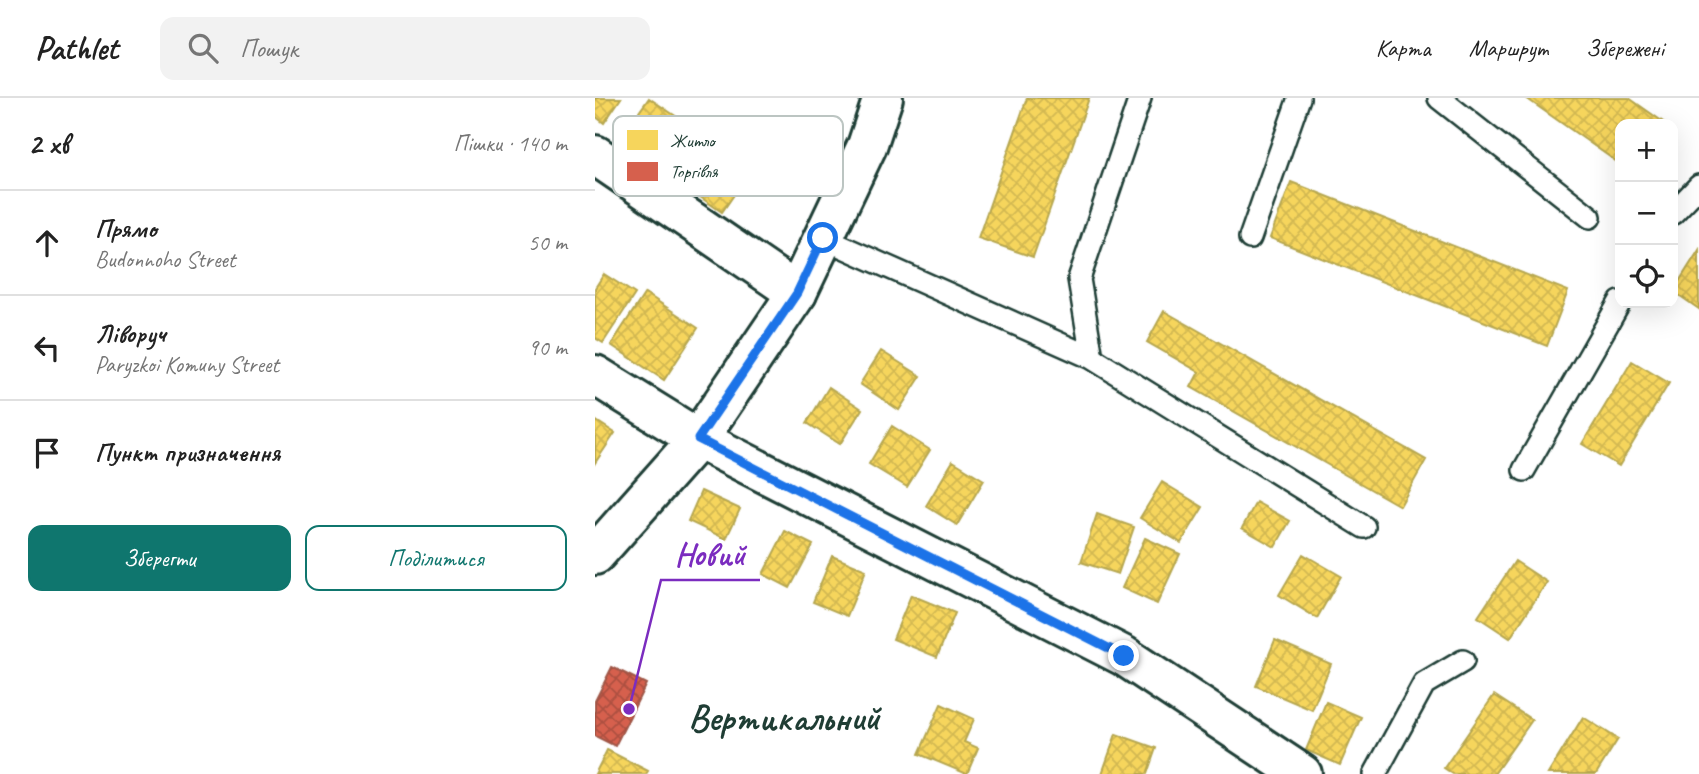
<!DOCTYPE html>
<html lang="uk">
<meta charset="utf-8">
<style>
:root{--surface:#fff;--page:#f2f2f2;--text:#222;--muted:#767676;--line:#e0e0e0;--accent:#0f766e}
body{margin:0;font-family:Caveat,sans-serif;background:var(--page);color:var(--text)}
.controls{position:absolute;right:21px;top:21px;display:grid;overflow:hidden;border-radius:14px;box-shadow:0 7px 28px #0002}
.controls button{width:63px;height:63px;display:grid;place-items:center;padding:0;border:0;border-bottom:2px solid var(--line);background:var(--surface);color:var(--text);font:35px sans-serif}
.stop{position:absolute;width:21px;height:21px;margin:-16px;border:5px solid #1a73e8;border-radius:50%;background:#fff}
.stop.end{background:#1a73e8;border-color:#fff;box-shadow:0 2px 7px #0008}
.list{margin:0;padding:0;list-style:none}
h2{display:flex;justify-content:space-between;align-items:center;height:91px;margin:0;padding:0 28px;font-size:30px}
h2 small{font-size:23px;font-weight:400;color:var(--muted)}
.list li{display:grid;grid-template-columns:46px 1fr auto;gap:21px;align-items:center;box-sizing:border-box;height:105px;padding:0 28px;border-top:2px solid var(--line)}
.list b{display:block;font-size:26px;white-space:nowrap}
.list p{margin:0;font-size:23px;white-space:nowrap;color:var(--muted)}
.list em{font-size:23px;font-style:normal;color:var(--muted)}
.actions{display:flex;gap:14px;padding:21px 28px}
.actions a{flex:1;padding:16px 0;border:2px solid var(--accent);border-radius:14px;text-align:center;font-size:24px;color:var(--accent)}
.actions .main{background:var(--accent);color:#fff}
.icon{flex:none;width:38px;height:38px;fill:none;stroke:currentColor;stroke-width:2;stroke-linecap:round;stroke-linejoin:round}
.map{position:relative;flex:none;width:1104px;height:676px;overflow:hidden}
header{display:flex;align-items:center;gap:42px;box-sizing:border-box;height:98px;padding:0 35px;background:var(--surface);border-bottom:2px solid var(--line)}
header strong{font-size:33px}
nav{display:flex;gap:38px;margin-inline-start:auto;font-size:24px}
.search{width:490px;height:63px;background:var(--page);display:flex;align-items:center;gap:18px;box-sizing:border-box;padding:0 24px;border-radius:14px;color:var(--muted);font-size:26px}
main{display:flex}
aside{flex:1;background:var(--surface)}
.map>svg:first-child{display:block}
.homes{fill:url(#homes-cross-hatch);stroke:#b6a750;stroke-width:2}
.shops{fill:url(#shops-cross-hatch);stroke:#9f5646;stroke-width:2}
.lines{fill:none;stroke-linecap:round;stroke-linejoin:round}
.service-casing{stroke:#1f3d34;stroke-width:26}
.minor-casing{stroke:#1f3d34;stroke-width:44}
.secondary-casing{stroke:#1f3d34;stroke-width:44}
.service{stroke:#fff;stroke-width:21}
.minor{stroke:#fff;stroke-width:38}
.secondary{stroke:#fff;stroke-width:38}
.route{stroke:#1a73e8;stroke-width:9}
.labels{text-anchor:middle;stroke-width:7;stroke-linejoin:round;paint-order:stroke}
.district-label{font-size:37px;font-weight:bold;fill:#1f3d34;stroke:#fff}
.key{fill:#fff;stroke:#bcc5c2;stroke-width:2}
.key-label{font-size:19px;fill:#1f3d34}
.leader{fill:none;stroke:#7b2cbf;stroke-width:2.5}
.callout-dot{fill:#7b2cbf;stroke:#fff;stroke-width:2.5}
.callout-label{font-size:32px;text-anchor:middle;font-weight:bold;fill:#7b2cbf;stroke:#fff;stroke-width:7;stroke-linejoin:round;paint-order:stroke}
</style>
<header>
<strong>Pathlet</strong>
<div class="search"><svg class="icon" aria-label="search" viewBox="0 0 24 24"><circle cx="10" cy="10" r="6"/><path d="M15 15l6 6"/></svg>Пошук</div>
<nav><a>Карта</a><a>Маршрут</a><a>Збережені</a></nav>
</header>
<main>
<aside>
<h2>2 хв<small>Пішки · 140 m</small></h2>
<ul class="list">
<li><svg class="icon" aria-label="ahead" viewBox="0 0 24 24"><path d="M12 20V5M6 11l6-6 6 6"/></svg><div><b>Прямо</b><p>Budonnoho Street</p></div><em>50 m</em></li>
<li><svg class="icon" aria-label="left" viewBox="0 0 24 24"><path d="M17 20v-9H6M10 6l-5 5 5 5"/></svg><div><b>Ліворуч</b><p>Paryzkoi Komuny Street</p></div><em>90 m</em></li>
<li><svg class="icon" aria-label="arrive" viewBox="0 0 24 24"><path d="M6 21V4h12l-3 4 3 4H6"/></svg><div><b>Пункт призначення</b></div></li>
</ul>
<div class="actions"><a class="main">Зберегти</a><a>Поділитися</a></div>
</aside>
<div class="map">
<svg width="1104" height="676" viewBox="0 0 1104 676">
<defs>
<pattern id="homes-cross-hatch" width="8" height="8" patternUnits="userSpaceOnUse" patternTransform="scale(1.75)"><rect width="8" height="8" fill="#f6d55c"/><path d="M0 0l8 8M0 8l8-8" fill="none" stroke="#d2b851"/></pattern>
<pattern id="shops-cross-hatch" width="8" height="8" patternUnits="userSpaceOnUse" patternTransform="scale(1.75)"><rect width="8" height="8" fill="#d6604d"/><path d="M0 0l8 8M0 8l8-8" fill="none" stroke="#ad5041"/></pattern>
</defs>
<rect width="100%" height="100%" fill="#fff"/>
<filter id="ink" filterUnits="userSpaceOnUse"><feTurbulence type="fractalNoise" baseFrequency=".0143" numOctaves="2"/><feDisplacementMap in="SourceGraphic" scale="14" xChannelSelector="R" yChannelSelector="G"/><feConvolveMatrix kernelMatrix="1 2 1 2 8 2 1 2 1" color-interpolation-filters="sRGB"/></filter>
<g filter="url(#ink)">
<path class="homes" d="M0 0H26L9 25 0 18Z
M54 0 82 19 54 58 27 38Z
M432 0H494L438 159 383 140Z
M931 0H1034L1071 26H1025V66Z
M141 27 172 49 127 114 95 92Z
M696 84 973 193 952 248 675 140Z
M1104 152V211L1078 193Z
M9 176 40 196 8 245 0 240V190Z
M50 195 103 230 69 282 16 247Z
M569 213 831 362 805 408 596 289 604 274 552 244Z
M286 253 326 278 304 312 265 286Z
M1037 263 1074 285 1024 368 987 346Z
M234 289 267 311 245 346 212 325Z
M0 322 20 335 0 365Z
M297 328 335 352 312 389 274 366Z
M358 363 389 382 362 427 331 408Z
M567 384 608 409 586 445 545 420Z
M106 393 145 411 131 441 93 423Z
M661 404 695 423 680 449 647 430Z
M502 416 539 429 523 476 486 464Z
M190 433 218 447 195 490 168 476Z
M550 440 585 456 562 506 527 490Z
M708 456 746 478 722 520 684 497Z
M237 458 271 472 252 518 218 504Z
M920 463 952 484 915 540 883 519Z
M316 497 360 515 342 559 298 541Z
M680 542 736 566 717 612 661 588Z
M899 597 937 622 899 676H858L849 670Z
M731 604 766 619 745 667 711 652Z
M346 606 379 621 369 644 383 650 372 676 324 656Z
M988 619 1023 641 1001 676H953Z
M521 636 561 650 552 676H507Z
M12 652 53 673 51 676H0Z"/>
<path class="shops" d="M17 569 51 586 20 648 0 638V603Z"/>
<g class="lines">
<defs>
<path id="service" d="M844 0 995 119
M1078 115 1104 88
M228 140 497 260 769 429
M655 140 704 0
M497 260 484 181 545 0
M929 372 1025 204
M780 676 829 586 868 563"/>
<path id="minor" d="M0 57 202 195
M0 277 103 341 529 558 707 676"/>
<path id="secondary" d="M0 457 103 341 202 195 272 48 288 0"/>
</defs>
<use href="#service" class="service-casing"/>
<use href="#minor" class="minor-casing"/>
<use href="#secondary" class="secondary-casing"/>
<use href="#service" class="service"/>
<use href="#minor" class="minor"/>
<use href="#secondary" class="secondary"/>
</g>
</g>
<g class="lines" filter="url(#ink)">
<path class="route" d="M228 140 202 195 103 341 529 558"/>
</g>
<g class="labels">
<g class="district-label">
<text x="189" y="632">Вертикальний</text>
</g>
</g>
<rect x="18" y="18" width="230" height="80" rx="10" class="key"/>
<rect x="32" y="32" width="31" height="20" fill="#f6d55c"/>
<rect x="32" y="64" width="31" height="19" fill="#d6604d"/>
<g class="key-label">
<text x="75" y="49">Житло</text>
<text x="75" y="80">Торгівля</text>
</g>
<path class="leader" d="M34 611L66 482H165"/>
<circle class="callout-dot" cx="34" cy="611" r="7"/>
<g class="callout-label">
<text x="115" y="467">Новий</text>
</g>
</svg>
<div class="controls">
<button>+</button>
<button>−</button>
<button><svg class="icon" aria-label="locate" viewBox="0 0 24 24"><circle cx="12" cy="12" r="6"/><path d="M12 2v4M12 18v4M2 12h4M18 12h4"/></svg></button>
</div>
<div class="stop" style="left:228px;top:140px"></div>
<div class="stop end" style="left:529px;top:558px"></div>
</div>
</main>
